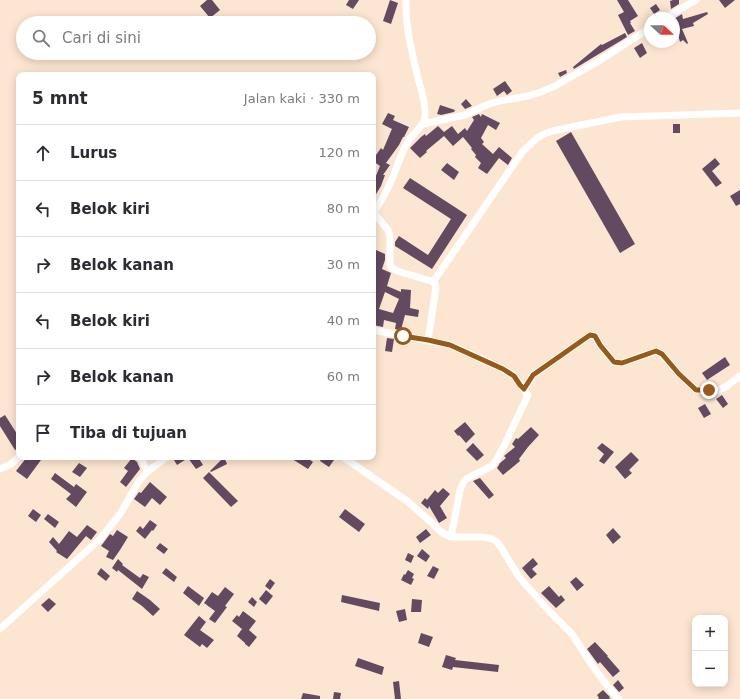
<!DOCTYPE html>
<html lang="id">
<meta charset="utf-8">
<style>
:root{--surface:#fff;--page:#f2f2f3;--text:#2b2b33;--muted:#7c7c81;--line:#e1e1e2}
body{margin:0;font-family:"DejaVu Sans",sans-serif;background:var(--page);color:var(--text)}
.controls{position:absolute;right:12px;bottom:12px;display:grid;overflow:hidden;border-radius:8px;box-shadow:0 2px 10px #0003}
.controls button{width:36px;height:36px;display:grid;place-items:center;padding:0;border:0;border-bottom:1px solid var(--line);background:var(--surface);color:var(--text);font:20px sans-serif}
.compass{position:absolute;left:644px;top:12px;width:36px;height:36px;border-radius:50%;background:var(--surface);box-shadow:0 2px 10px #0003;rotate:111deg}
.stop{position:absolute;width:12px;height:12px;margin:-9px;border:3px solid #965b1b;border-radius:50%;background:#fff}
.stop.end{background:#965b1b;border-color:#fff;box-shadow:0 1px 4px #0008}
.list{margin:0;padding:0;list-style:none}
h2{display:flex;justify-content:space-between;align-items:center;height:52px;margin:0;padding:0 16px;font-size:17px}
h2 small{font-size:13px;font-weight:400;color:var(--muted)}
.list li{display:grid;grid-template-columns:26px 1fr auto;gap:12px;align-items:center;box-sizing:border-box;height:56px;padding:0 16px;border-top:1px solid var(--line)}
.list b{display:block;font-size:15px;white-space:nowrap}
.list em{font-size:13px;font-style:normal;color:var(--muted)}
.icon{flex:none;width:22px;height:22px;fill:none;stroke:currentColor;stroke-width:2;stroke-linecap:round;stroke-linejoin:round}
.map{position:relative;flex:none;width:740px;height:699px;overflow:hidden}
.search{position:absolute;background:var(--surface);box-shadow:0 2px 10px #0003;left:16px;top:16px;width:360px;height:44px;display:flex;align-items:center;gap:10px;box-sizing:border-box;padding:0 14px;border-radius:22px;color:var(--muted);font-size:15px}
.panel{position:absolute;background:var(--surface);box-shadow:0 2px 10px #0003;left:16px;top:72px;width:360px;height:388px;border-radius:8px}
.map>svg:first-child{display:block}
.building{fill:#634a61;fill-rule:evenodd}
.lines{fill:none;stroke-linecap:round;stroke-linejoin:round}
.minor{stroke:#fff;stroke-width:7}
.route{stroke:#965b1b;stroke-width:5}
</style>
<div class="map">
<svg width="740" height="699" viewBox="0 0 740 699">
<rect width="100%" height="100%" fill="#fde6d1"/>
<path class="building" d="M207 0H212L220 10 210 18 200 6Z
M349 0H359L353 9 346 5Z
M390 0 398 3 391 24 383 21Z
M617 0H628L638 16 630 21 631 23H630L635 31 628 35 618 15 624 12Z
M673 0H679V4L671 9 670 1Z
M719 0H735L725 8Z
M656 4 660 10 654 14 650 8Z
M707 12 708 14 693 23 694 26 682 29 688 43 687 44 683 40 680 42 674 19 682 14 683 19Z
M625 33 627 37 574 69 573 67 601 44 602 45Z
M642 43 647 53 640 58 634 48Z
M566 70 567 73 560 77 558 73Z
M505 81 512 91 507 95 504 91 497 96 493 89Z
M466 99 472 106 465 109 461 104Z
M440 105 455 110 454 112 441 115 437 114Z
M388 113 395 116 393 120 409 127 404 137H403L399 145 386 163 390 165 383 175H385L381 186 373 199V183L380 166 373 161V153L376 155 381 148 383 150 391 131 392 129 382 124Z
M479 114 481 117 482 114 500 123 496 130 488 125 481 138 484 142 482 144 493 154 499 147 512 158 508 165 499 158 487 174 478 168 481 163 475 157 476 155 471 149 472 148 463 137 453 146 444 136 426 151 427 152 420 158 410 148 421 137 425 134 426 136 438 126 444 132 452 126 458 134 465 128 467 131 474 120 472 117Z
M673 124H680V133H673Z
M571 132 635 244 620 253 556 141Z
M715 158 720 164 712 171 722 183 716 187 702 169Z
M447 163 459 172 454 180 441 170Z
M410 178 467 215 432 269 395 246V242L399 236 428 255 451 219 403 188Z
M740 190V204L736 206 730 196Z
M376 250 385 254V260L382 269 391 273 387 286 401 292V289L411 290 410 308 419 310 418 317 405 315 401 330 395 329 396 323 384 320 383 327 373 325V258ZM385 292 399 299 393 313 379 309Z
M387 338 394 339 392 352 385 351Z
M725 357 730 365 707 380 702 373Z
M722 395 728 404 723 408 716 399Z
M705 404 711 414 704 418 698 408Z
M5 415 19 437V448L15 450 0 426V418Z
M465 422 475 434 466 443 459 435 458 436 454 431Z
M531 427 539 435 528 447 519 459 520 461 503 475 497 468 500 463 506 458 504 456 515 447 512 444 516 438 518 439Z
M473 443 484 455 477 461 466 450Z
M602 443 614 452 604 464 599 461 604 454 597 448Z
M631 452 639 460 629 470 632 473 625 479 615 467Z
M27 457H36L41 460 27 479 16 471Z
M172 457H198L203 465 196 469 188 458 177 465Z
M224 457 227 464 211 472 210 471Z
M289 457H306L313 462 308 469Z
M322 457H330L334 460 329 467 320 461Z
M132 458 137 462 140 469 126 487 120 482 128 471 124 468Z
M79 463 87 468 80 477 72 472Z
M209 472 238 501 231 507 203 478Z
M55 473 74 487 76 484 87 492 76 507 66 499 71 494 51 479Z
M480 478 494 495 489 499 473 481Z
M150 482 167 497 160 505 152 498 145 507 134 499 139 492 141 493Z
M443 488 450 494 440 506 447 518 439 523 429 506 428 509 421 503 425 498 427 500 435 490 438 493Z
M33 509 41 515 36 522 28 516Z
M345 509 365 524 359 532 339 517Z
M48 514 59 522 55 528 44 519Z
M150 520 157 525 153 531 152 530 145 539 136 531 140 526 143 529Z
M87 525 97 532 91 540 86 536 67 559 56 552 57 551 49 542 53 537 59 544 69 531 77 537Z
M613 528 621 537 613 544 606 535Z
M426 529 431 535 420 543 416 537Z
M117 530 128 537 120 550 113 560 106 557 109 551 101 546 110 534 113 536Z
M160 543 168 549 164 554 156 548Z
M422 549 430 556 426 562 417 556Z
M408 553 414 556 411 563 405 560Z
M533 558 538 564 532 569 537 574 531 579 522 568Z
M118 559 123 564 122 565 140 578 143 574 149 577 142 589 118 570 117 572 112 568Z
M433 566 439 569 434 579 427 576Z
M101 568 110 576 106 581 97 574Z
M166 568 177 577 174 582 162 573Z
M408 570 414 574 412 578 414 579 411 585 401 580 404 574 405 575Z
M576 577 584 585 577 591 570 582Z
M270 579 275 583 270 590 265 586Z
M188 586 204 598 199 606 183 593Z
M549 586 559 597 561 595 565 600 556 608 541 593Z
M225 587 234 594 225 606 227 607 215 623 209 619 215 611 204 603 212 592 218 596Z
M266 590 273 596 266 605 259 599Z
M137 591 150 600 160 609 153 616 142 606 132 599Z
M342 595 380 603 379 611 341 602Z
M252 597 257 602 254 607 248 602Z
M49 598 56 604 48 612 41 605Z
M412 599 422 600 421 612H411Z
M405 609 407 620 399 622 396 611Z
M243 611 256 621 249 630 257 637 249 647 245 644V643L237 636 242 629 232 621 237 615 239 617Z
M199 616 206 622 200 630 214 640 207 648 202 644 200 647 184 635Z
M421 633 433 637 429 647 418 643Z
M595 642 608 656H607L620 671 613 677 600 662 598 664 587 649Z
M446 655 456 658 455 660 499 665 498 672 453 667 452 670 442 667Z
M358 658 384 667 382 675 355 666Z
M618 680 624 688 619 692 613 685Z
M399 681 401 699H395L393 682Z
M603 690 610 697 609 698 611 699H598L599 698 597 695Z
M334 692 341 693 340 699H333Z
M303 693 320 696V699H301Z"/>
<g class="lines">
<path class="minor" d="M665 18 696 0
M423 124 465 115 484 106 495 102 528 96 541 92 555 86 597 62 650 28
M374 213 388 230 390 237V264L391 267 397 271 431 281 435 284 436 287 428 340
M373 214C380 203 387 191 392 179 398 166 401 152 409 140 415 132 425 125 425 115 426 103 421 90 418 78 412 52 405 27 406 0
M433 282 523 151 537 138 544 134 552 131 621 117 740 113
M373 330 440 343 450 345 462 350 503 369 514 376 528 395 504 446 497 459 492 466 468 478 464 481 460 490 451 537
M524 389 533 375 590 335 595 336 600 345 614 362 622 363 656 351 662 354 679 374 694 388 696 390 717 391 727 386 740 376
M141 457 147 472
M343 457 407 501 431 522 441 532 451 537H481L490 538 497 542 502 549 519 577 549 611 572 634 592 665 608 687 619 699
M0 469 11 464 19 457
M0 629 100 539 120 514 139 481 147 472 167 457"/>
</g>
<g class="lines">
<path class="route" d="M403 336 428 340 450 345 472 355 503 369 514 376 520 385 524 389 533 375 590 335 595 336 600 345 614 362 622 363 656 351 662 354 679 374 694 388 696 390H709"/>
</g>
</svg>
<div class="controls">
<button>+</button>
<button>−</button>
</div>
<svg class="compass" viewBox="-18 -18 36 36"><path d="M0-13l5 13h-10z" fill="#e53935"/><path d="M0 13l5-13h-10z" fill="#7c7c81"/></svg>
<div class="stop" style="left:403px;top:336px"></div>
<div class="stop end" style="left:709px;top:390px"></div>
<div class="search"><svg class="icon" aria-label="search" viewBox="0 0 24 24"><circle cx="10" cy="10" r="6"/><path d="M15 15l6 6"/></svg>Cari di sini</div>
<section class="panel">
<h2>5 mnt<small>Jalan kaki · 330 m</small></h2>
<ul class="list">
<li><svg class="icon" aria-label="ahead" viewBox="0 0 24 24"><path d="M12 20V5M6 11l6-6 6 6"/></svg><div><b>Lurus</b></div><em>120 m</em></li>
<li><svg class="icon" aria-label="left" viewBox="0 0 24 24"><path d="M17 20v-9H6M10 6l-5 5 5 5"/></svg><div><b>Belok kiri</b></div><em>80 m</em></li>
<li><svg class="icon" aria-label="right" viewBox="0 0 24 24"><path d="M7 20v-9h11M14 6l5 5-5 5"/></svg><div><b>Belok kanan</b></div><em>30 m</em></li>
<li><svg class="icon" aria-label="left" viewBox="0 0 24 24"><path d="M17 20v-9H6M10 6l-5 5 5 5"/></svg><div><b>Belok kiri</b></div><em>40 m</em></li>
<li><svg class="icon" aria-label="right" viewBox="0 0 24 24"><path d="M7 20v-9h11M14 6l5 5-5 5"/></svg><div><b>Belok kanan</b></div><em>60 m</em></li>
<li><svg class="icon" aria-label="arrive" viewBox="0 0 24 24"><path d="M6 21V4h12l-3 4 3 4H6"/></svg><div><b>Tiba di tujuan</b></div></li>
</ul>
</section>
</div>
